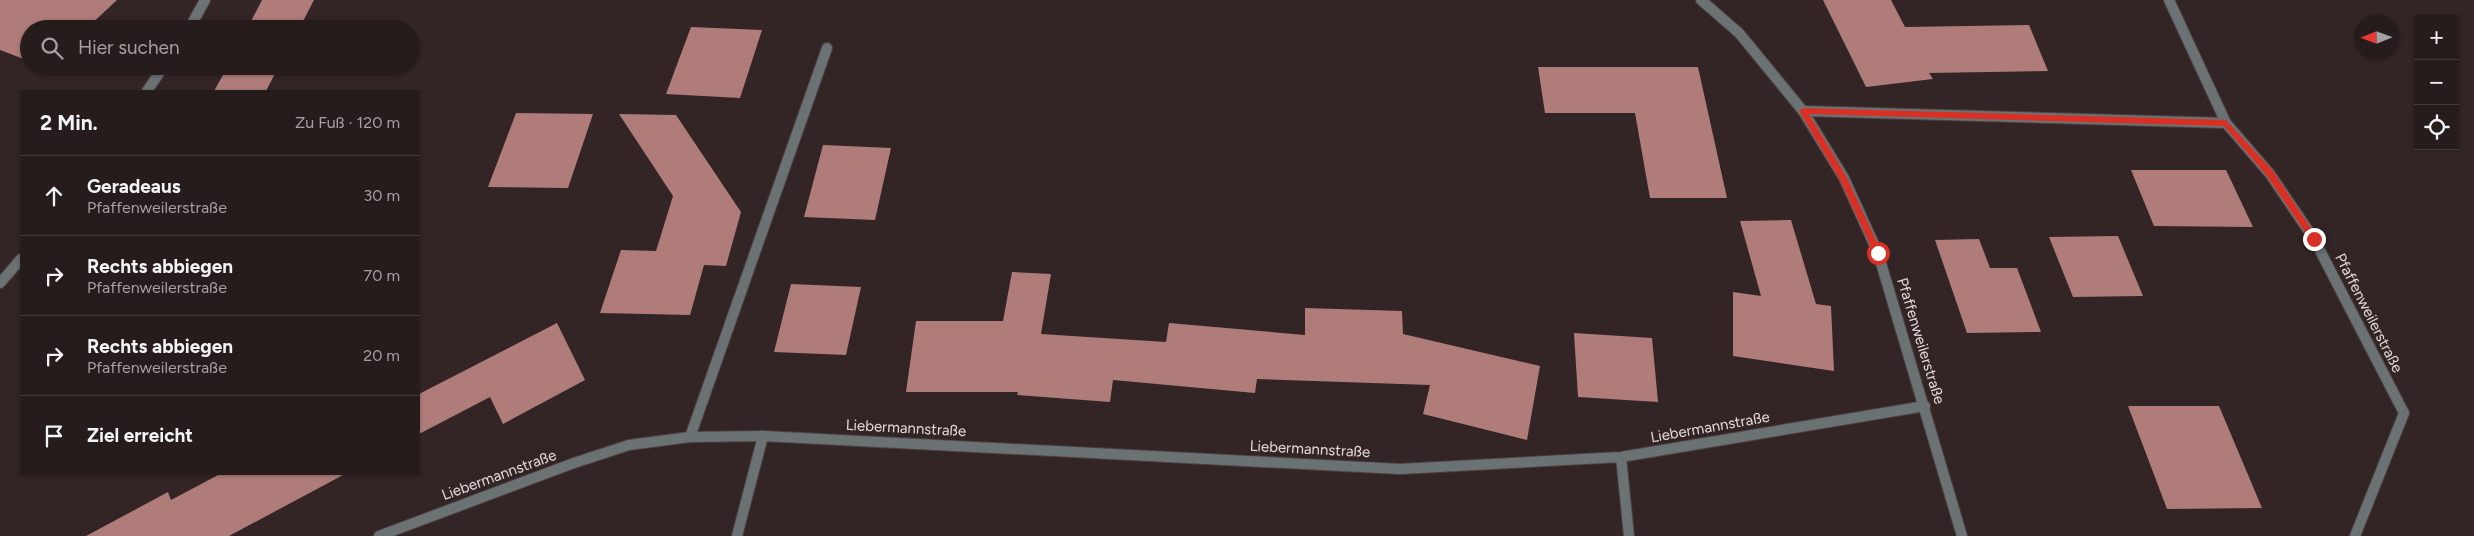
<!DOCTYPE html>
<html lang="de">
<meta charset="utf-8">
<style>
:root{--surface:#261c1c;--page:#2e2525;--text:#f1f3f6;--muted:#a4a1a3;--line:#423a3b}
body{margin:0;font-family:Figtree,sans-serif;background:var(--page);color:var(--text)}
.controls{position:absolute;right:15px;top:15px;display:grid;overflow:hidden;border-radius:0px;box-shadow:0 1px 4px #0004}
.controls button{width:45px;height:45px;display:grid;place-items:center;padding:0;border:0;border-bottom:1px solid var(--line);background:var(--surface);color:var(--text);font:25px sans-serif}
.compass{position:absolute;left:2354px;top:15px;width:45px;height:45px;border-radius:50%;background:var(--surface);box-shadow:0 1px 4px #0004;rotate:269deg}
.stop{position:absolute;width:15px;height:15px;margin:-11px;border:4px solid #d93025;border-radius:50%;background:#fff}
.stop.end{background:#d93025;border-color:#fff;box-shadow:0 1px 5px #0008}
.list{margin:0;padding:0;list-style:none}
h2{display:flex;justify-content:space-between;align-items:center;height:65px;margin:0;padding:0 20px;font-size:21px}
h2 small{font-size:16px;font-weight:400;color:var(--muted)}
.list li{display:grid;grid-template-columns:32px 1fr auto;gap:15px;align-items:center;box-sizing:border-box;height:80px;padding:0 20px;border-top:1px solid var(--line)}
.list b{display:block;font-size:19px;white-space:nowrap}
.list p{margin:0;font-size:16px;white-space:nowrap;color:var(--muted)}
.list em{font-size:16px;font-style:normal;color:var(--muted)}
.icon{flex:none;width:28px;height:28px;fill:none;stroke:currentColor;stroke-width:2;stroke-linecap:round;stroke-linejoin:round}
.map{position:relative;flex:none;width:2474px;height:536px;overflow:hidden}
.search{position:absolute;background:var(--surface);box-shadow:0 1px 4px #0004;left:20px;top:20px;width:400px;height:55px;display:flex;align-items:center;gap:12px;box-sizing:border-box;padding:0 18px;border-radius:28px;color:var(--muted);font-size:19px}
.panel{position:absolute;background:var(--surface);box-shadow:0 1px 4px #0004;left:20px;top:90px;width:400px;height:385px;border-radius:0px}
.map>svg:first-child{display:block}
.building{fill:#af7c7a}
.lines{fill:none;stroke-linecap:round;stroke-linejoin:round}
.service-casing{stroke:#4f4242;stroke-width:12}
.minor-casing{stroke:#4f4242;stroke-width:12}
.tertiary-casing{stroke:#4f4242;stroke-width:12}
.service{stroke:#6a7273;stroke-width:10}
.minor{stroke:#6a7273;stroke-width:10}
.tertiary{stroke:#6a7273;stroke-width:10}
.route{fill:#d93025}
.labels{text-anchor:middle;stroke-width:5;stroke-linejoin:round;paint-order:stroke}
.street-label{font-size:15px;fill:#e2d9d8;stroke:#332525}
</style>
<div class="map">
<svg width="2474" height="536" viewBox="0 0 2474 536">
<rect width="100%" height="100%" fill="#332525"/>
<path class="building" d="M0 0H117L86 29H29V61L0 50Z
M262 0H314L299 29H247Z
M1823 0H1891L1905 27 2029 25 2048 71 1929 73 1933 79 1866 87Z
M691 27 762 30 740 98 666 94Z
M228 66H279L266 91H214Z
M1538 67H1698L1727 198H1650L1635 113H1545Z
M516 113 593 114 568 188 488 187Z
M619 114 676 115 741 212 726 266 704 265 690 315 600 313 621 250 656 251 673 196Z
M823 145 891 148 875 220 804 217Z
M2131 170H2226L2253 227 2154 226Z
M1791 220 1816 304 1831 306 1834 371 1733 356V292L1761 296 1740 221Z
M2118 236 2143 296 2073 297 2049 237Z
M1979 239 1990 268H2017L2041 332 1967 333 1935 240Z
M1012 272 1051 274 1041 334 1166 342 1169 323 1305 335V308L1402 311 1403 334 1540 366 1527 440 1423 414 1430 385 1257 379 1255 393 1113 380 1110 402 1017 395 1018 392H906L916 321H1003Z
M791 284 861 287 846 355 774 352Z
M557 323 585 380 503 424 490 397 419 434V394Z
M1574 333 1652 338 1658 402 1578 397Z
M2128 406H2219L2262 508 2167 509Z
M220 474H345L229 536H86L168 492 171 500Z"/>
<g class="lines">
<defs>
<path id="service" d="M737 536 763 436"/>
<path id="minor" d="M2169 0 2226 123
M189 29 205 0
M147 91 164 66
M1803 111 2226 123 2270 174 2314 239 2404 413 2355 536
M0 283 21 259
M690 437 827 48
M1621 457 1629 536
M379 536 574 463 629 445 690 437 763 436 1400 469 1621 457 1925 406"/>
<path id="tertiary" d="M1701 0 1739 33 1803 111 1844 178 1878 253 1962 536"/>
</defs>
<use href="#service" class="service-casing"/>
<use href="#minor" class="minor-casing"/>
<use href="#tertiary" class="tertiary-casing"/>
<use href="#service" class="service"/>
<use href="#minor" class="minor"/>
<use href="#tertiary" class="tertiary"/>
</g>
<path class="route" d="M1803 108 2226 120 2273 171 2318 239 2317 241H2311L2267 176 2224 126 1809 114 1846 176 1882 253 1878 256 1874 253 1840 180 1799 111Z"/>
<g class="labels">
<g class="street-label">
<text transform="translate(2369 313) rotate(63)" y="5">Pfaffenweilerstraße</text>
<text transform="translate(1921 341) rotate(73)" y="5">Pfaffenweilerstraße</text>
<text transform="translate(1710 427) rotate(-10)" y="5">Liebermannstraße</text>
<text transform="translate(906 428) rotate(3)" y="5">Liebermannstraße</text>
<text transform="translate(1310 449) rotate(3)" y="5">Liebermannstraße</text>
<text transform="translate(499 475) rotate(-20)" y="5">Liebermannstraße</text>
</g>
</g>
</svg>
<div class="controls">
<button>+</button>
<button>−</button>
<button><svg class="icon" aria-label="locate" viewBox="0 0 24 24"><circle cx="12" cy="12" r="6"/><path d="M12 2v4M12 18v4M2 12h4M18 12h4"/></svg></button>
</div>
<svg class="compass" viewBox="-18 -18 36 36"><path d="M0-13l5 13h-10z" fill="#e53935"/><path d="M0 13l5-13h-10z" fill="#a4a1a3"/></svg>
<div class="stop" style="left:1878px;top:253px"></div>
<div class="stop end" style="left:2314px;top:239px"></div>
<div class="search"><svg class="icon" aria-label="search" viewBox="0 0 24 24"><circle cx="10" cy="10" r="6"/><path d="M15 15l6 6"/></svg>Hier suchen</div>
<section class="panel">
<h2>2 Min.<small>Zu Fuß · 120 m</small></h2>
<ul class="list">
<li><svg class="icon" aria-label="ahead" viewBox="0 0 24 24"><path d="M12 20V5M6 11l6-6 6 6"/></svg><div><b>Geradeaus</b><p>Pfaffenweilerstraße</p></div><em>30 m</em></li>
<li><svg class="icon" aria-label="right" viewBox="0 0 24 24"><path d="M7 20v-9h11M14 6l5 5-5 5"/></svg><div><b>Rechts abbiegen</b><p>Pfaffenweilerstraße</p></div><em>70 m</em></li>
<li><svg class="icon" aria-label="right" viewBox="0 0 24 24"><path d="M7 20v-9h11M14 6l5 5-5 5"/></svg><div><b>Rechts abbiegen</b><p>Pfaffenweilerstraße</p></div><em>20 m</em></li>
<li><svg class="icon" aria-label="arrive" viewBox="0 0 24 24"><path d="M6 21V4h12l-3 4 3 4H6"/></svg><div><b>Ziel erreicht</b></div></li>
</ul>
</section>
</div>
